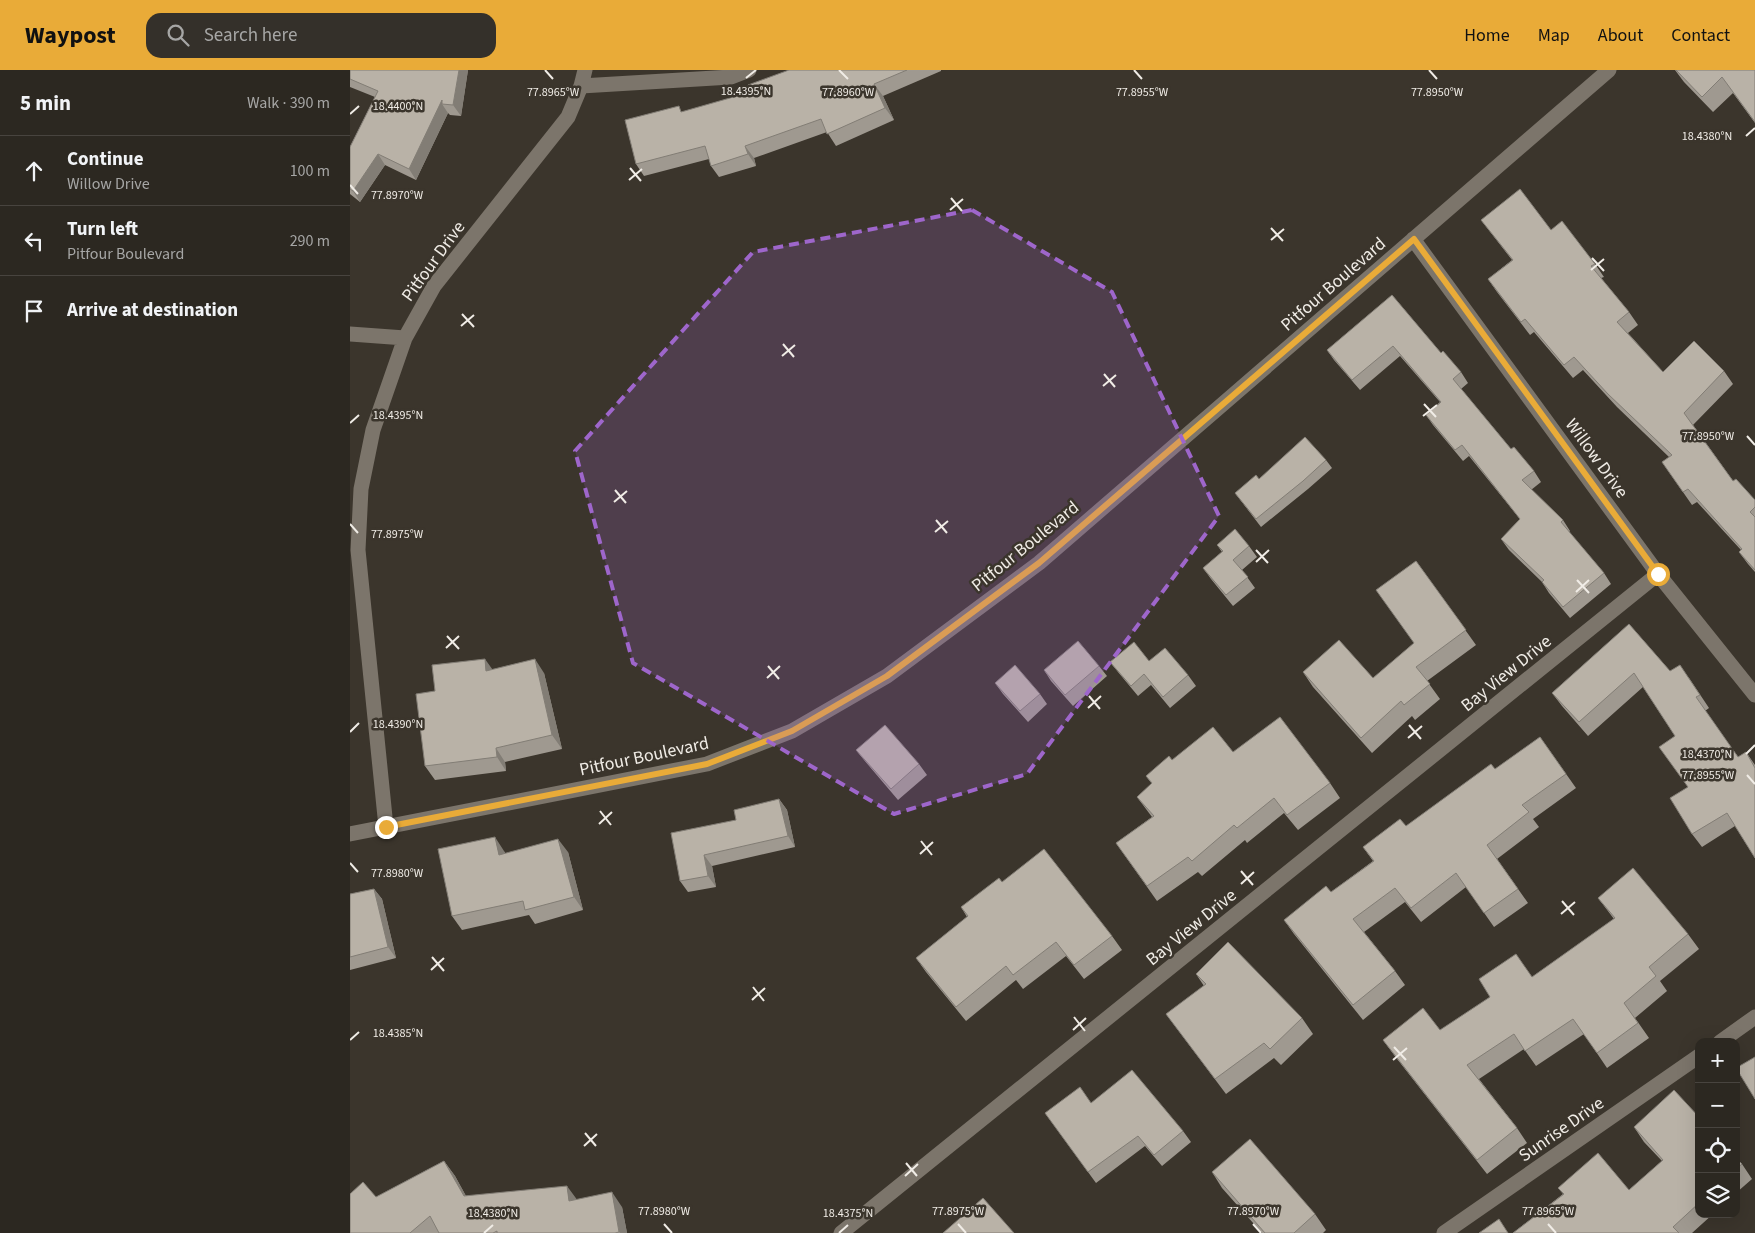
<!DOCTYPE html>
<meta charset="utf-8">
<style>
:root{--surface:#2c2821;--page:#34302a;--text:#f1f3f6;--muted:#a6a6a5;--line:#48443f;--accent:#e9ab38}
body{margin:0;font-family:"Source Sans 3",sans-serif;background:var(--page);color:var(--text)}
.controls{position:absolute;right:15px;bottom:15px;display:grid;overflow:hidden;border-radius:10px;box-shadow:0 5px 20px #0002}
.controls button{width:45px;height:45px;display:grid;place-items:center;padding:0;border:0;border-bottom:1px solid var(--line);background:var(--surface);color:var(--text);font:25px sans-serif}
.stop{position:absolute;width:15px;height:15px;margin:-11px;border:4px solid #e9ab38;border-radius:50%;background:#fff}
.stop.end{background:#e9ab38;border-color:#fff;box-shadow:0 1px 5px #0008}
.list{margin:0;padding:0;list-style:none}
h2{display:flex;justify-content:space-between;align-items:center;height:65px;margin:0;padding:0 20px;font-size:21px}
h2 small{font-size:16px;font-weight:400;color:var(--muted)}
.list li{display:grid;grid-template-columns:32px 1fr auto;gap:15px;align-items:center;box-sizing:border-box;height:70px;padding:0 20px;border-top:1px solid var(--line)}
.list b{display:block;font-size:19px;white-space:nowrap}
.list p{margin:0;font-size:16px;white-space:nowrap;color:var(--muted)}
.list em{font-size:16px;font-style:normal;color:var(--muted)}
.icon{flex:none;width:28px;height:28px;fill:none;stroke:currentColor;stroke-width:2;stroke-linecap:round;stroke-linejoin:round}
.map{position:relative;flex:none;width:1405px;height:1163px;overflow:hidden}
header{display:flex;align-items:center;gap:30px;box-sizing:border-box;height:70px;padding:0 25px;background:var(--accent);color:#111}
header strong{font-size:24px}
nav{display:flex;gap:28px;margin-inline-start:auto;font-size:18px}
.search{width:350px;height:45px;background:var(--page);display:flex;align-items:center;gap:12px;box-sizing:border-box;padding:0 18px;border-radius:15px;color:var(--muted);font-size:19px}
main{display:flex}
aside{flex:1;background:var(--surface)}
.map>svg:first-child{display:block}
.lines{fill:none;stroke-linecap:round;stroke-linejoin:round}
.minor{stroke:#7c756b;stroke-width:15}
.wall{fill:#9f9990}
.shaded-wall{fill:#827d75}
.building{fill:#b9b2a7;stroke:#827d75}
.route{stroke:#e9ab38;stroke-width:6}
.marked{fill:#9e66cb;fill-opacity:0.2;stroke:#9e66cb;stroke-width:4;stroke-dasharray:10 6;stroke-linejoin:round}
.ticks{fill:none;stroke:#f0ece6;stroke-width:2}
.labels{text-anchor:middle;stroke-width:5;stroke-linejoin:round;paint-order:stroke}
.street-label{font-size:18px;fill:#f0ece6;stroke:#3b352c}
.ticks-label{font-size:12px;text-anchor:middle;fill:#f0ece6;stroke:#3b352c;stroke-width:5;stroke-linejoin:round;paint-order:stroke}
</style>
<header>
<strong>Waypost</strong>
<div class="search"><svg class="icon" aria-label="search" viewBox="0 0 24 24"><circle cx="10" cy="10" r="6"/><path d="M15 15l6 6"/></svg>Search here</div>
<nav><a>Home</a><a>Map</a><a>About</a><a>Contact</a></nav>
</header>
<main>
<aside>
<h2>5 min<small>Walk · 390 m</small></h2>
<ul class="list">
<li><svg class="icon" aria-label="ahead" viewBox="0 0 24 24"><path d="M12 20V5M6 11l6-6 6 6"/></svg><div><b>Continue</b><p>Willow Drive</p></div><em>100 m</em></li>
<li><svg class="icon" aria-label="left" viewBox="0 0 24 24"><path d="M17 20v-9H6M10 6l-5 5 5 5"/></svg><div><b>Turn left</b><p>Pitfour Boulevard</p></div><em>290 m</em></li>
<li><svg class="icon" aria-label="arrive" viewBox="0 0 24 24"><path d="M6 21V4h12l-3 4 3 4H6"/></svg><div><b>Arrive at destination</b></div></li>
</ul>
</aside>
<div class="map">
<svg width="1405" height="1163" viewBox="0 0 1405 1163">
<rect width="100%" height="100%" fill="#3b352c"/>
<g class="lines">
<path class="minor" d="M231 16 381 7 399 0
M1063 169 1308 504 1405 625
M0 264 55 268
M36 757 8 480 11 419 23 360 55 268 84 216 218 47 231 16 235 0
M0 764 357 694 442 661 537 606 689 493 1259 0
M1370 972 1405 947
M491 1163 1308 504
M1094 1163 1349 986"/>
</g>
<path class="wall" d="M0 0H118L111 46 100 45 98 43 66 110 35 95 10 132 0 124V77L25 27 0 17Z
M439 0H591V1L533 26 544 50 486 76 477 62 404 88 406 96 369 107 361 96 359 89 294 106 286 94 401 22Z
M1325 0H1405V53L1383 23 1363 42 1334 12Z
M1131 150 1201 160 1245 194 1254 207 1251 208 1279 242 1288 255 1278 263 1313 302 1374 301 1383 314 1343 355 1383 411 1405 430V502L1398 494 1389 482 1391 480 1347 432 1342 435 1312 392 1319 387 1267 337 1233 300 1223 308 1184 262 1180 265 1147 222 1138 209 1162 190Z
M1042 225 1091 283 1111 302 1118 313 1111 319 1161 379 1184 401 1191 412 1181 420 1213 450 1220 461 1219 462 1254 503 1261 514 1220 548 1199 523 1192 512 1159 480 1151 469 1170 449 1119 386 1113 391 1083 355 1076 345 1090 332 1050 286 1010 320 984 290 977 280Z
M976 390 982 398 958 419 911 457 885 423 909 409Z
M867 475 899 476 907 487 892 500 905 518 883 536 861 509 853 498 872 482Z
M1066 491 1126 575 1077 611 1090 629 1065 650 1062 646 1022 683 963 617 953 602 1023 608 1064 573Z
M1279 554 1320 601 1339 608 1359 638 1355 641 1388 687 1396 682 1405 695V788L1385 756 1352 777 1342 764 1338 717 1325 666 1293 617 1238 666 1212 636 1202 623Z
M799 591 838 605 846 616 820 638 801 615 788 626 768 602 760 592Z
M749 596 757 606 723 636 701 611 694 600Z
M142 599 194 603 212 679 155 692 156 701 85 710 75 696 85 621Z
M645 613 690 624 697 634 678 652 653 624Z
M1190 667 1226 718 1183 749 1189 757 1147 789 1178 833 1144 857 1116 817 1071 852 1055 832 1014 862 1045 901 1055 915 1013 950 944 864 934 850 981 822 1023 791 1013 777 1056 756 1145 699Z
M506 680 569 694 577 705 548 730 514 690Z
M883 682 980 713 990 728 948 760 934 743 897 773 895 770 852 806 848 802 807 831 766 773 802 747 787 727 802 714 796 706 822 690Z
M429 729 437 740 445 777 362 796 366 817 338 822 330 811 386 750Z
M154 781 155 783 218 782 233 840 185 854 179 845 112 860 102 846Z
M652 812 762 866 772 880 734 909 716 886 673 919 666 910 616 951 576 902 566 888 617 847 611 837Z
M24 819 32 829 46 888 0 900V824Z
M1248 828 1338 864 1349 879 1310 911 1317 921 1285 948 1299 968 1257 998 1234 964 1186 996 1174 979 1129 1009 1167 1058 1177 1073 1137 1104 1044 985 1033 970 1090 960 1182 907 1264 849Z
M846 904 952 948 963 964 931 995 924 988 876 1024 816 944 854 916Z
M741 1033 833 1061 841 1072 812 1096 795 1076 746 1113 695 1043Z
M1349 1047V1144H1363L1342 1163H1163L1213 1124 1208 1118 1279 1120 1312 1091 1294 1072 1284 1057Z
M1386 1088 1392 1094 1402 1109 1386 1123Z
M94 1091 105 1106 116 1126 227 1130 272 1137 277 1163H0L26 1127Z
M862 1102 965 1144 976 1160 973 1163H912L872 1118Z"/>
<path class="shaded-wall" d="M109 0H118L111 46 103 35Z
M524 14 533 26 544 50 535 38Z
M92 30V34L98 43 66 110 59 99Z
M395 76 404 88 406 96 398 84Z
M28 84 35 95 10 132 3 121Z
M135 589 145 603 136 601Z
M185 589 194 603 212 679 202 665Z
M146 678 155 692 156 701 147 687Z
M429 729 437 740 445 777 438 766Z
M145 767 154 781 158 799 149 785Z
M208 769 218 782 233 840 224 827Z
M354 785 362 796 366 817 358 806Z
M24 819 32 829 46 888 38 877Z
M94 1091 105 1106 124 1141 114 1126Z
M217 1116 228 1131H219Z
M262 1122 272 1137 277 1163H270L269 1162Z"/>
<path class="building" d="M0 0H109L103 35 92 34V30L59 99 28 84 3 121 0 119V77L28 21 0 9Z
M439 0H557L524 14 535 38 477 64 471 49 395 76 398 84 361 96 355 76 286 94 275 50 329 36 331 42 401 22 398 15Z
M1326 0H1405V52L1372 7 1352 27Z
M1170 119 1201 160 1212 151 1245 194 1241 196 1279 242 1267 252 1313 302 1344 271 1374 301 1334 343 1383 411 1386 409 1405 430V437L1400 442 1405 447V500L1389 482 1392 479 1338 419 1333 422 1312 392 1322 385 1258 324 1224 287 1214 295 1175 249 1171 252 1138 209 1163 190 1131 150Z
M1042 225 1091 283 1093 281 1111 302 1103 309 1161 379 1164 377 1184 401 1172 410 1213 450 1211 452 1254 503 1213 537 1192 512 1194 510 1151 469 1170 449 1112 375 1105 380 1076 345 1091 332 1043 276 1002 310 977 280Z
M955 367 976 390 953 411 906 449 885 423 906 405 909 409Z
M885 459 899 476 883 490 898 507 876 525 853 498 873 481 867 475Z
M1066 491 1116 560 1066 597 1080 614 1054 635 1051 631 1011 668 953 602 989 570 1023 608 1064 573 1026 520Z
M1279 554 1320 601 1330 595 1350 625 1346 627 1388 687 1396 682 1405 698V788L1377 743 1342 764 1320 728 1338 717 1309 677 1325 666 1284 603 1229 652 1202 623Z
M728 571 749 596 715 625 694 600Z
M784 572 799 591 815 578 838 605 813 627 794 604 781 616 760 592Z
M135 589 136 601 185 589 202 665 146 678 147 687 75 696 66 624 85 621 82 595Z
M665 595 690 624 670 641 645 613Z
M930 647 980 713 937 745 924 728 887 758 884 755 842 791 838 787 797 816 766 773 804 746 787 727 802 713 796 706 819 686 822 690 863 657 883 682Z
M535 655 569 694 541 719 506 680Z
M1190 667 1216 704 1172 735 1179 742 1137 775 1168 819 1134 843 1106 803 1061 838 1045 818 1003 849 1045 901 1003 935 934 850 976 816 981 822 1024 791 1013 777 1050 749 1056 756 1141 694 1145 699Z
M429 729 438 766 354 785 358 806 330 811 321 763 386 750 384 740Z
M145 767 149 785 208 769 224 827 175 840 173 831 102 846 88 779Z
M694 779 762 866 724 895 706 872 663 905 656 896 606 937 566 888 618 846 611 837 649 808 652 812Z
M1283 798 1338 864 1299 897 1306 906 1274 933 1288 953 1247 983 1223 949 1175 981 1164 964 1117 995 1167 1058 1127 1090 1033 970 1073 938 1090 960 1140 927 1129 909 1166 884 1182 907 1265 848 1248 828Z
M24 819 38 877 0 887V824Z
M878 872 952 948 920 979 914 973 865 1009 816 944 856 914 846 904Z
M1405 987V1029L1386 998Z
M782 1000 833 1061 804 1085 788 1066 738 1102 695 1043 730 1017 741 1033Z
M1324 1020 1349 1047V1133L1323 1157 1329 1163H1163L1214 1124 1208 1118 1248 1083 1279 1120 1313 1090 1284 1057Z
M900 1069 965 1144 944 1163H915L862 1102Z
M1386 1088 1392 1094 1386 1099Z
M94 1091 114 1126 217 1116 219 1131 262 1122 269 1162 265 1163H147V1161L143 1163H89L80 1146 60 1163H0V1124L13 1112 26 1127Z
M633 1128 664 1163H593Z
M1149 1149 1158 1163H1129Z"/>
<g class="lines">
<path class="route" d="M36 757 357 694 442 661 537 606 689 493 1064 169 1308 504"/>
</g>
<path class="marked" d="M622 140 762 222 869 446 677 704 544 744 283 593 225 381 403 182Z"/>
<path class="ticks" d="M195 0 203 9M489 0 498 9M784 0 792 9M1079 0 1087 9M396 8 406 0M0 44 9 36M1396 66 1405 58M280 98 291 111M279 110 292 99M0 115 8 124M601 128 612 141M600 140 613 129M921 158 933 171M921 170 934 159M1242 188 1254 201M1241 200 1254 189M112 244 124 257M111 256 124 245M433 274 444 287M432 286 445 275M754 304 765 317M753 316 766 305M1074 334 1086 347M1073 346 1087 335M0 353 9 345M1397 366 1405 375M265 420 276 433M264 432 277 421M586 450 597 463M0 454 8 463M585 462 598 451M906 480 918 493M906 492 919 480M1227 510 1239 523M1226 522 1239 510M97 566 109 579M96 578 109 566M418 596 429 609M417 608 430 596M739 626 750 639M738 638 751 626M1059 655 1071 669M0 662 9 653M1058 668 1072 656M1396 684 1405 675M1397 705 1405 714M250 741 261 755M249 754 262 742M571 771 582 785M570 784 583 772M0 793 8 802M891 801 903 815M891 814 904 802M1212 831 1224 845M1211 844 1225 832M82 887 94 901M81 900 94 888M403 917 414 931M402 930 415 918M724 947 735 961M723 960 736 948M0 970 9 962M1044 977 1056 990M1043 990 1057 978M235 1063 246 1076M234 1076 247 1064M556 1093 567 1106M555 1106 568 1094M314 1154 322 1163M608 1154 616 1163M903 1154 911 1163M1198 1154 1206 1163M134 1163 143 1155M489 1163 498 1155"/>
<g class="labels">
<g class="street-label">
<text transform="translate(83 191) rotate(-54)" y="6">Pitfour Drive</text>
<text transform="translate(983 214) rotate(-41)" y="6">Pitfour Boulevard</text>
<text transform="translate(1247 388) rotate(54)" y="6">Willow Drive</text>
<text transform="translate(675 476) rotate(-39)" y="6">Pitfour Boulevard</text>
<text transform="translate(1156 603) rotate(-39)" y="6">Bay View Drive</text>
<text transform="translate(294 686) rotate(-12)" y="6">Pitfour Boulevard</text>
<text transform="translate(841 857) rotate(-39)" y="6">Bay View Drive</text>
<text transform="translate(1211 1059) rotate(-35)" y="6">Sunrise Drive</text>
</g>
</g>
<g class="ticks-label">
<text x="396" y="25">18.4395°N</text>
<text x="203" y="26">77.8965°W</text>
<text x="498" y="26">77.8960°W</text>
<text x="792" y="26">77.8955°W</text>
<text x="1087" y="26">77.8950°W</text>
<text x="48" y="40">18.4400°N</text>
<text x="1357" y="70">18.4380°N</text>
<text x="47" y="129">77.8970°W</text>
<text x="48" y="349">18.4395°N</text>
<text x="1358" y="370">77.8950°W</text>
<text x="47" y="468">77.8975°W</text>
<text x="48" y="658">18.4390°N</text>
<text x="1357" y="688">18.4370°N</text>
<text x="1358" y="709">77.8955°W</text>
<text x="47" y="807">77.8980°W</text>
<text x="48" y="967">18.4385°N</text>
<text x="314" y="1145">77.8980°W</text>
<text x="608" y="1145">77.8975°W</text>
<text x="903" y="1145">77.8970°W</text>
<text x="1198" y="1145">77.8965°W</text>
<text x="143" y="1147">18.4380°N</text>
<text x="498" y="1147">18.4375°N</text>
</g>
</svg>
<div class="controls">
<button>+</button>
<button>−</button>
<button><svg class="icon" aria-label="locate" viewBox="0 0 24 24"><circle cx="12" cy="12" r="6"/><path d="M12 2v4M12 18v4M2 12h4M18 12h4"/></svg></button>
<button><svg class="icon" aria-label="layers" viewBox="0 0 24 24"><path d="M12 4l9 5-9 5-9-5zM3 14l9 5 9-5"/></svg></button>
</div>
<div class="stop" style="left:1308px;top:504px"></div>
<div class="stop end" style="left:36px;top:757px"></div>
</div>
</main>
